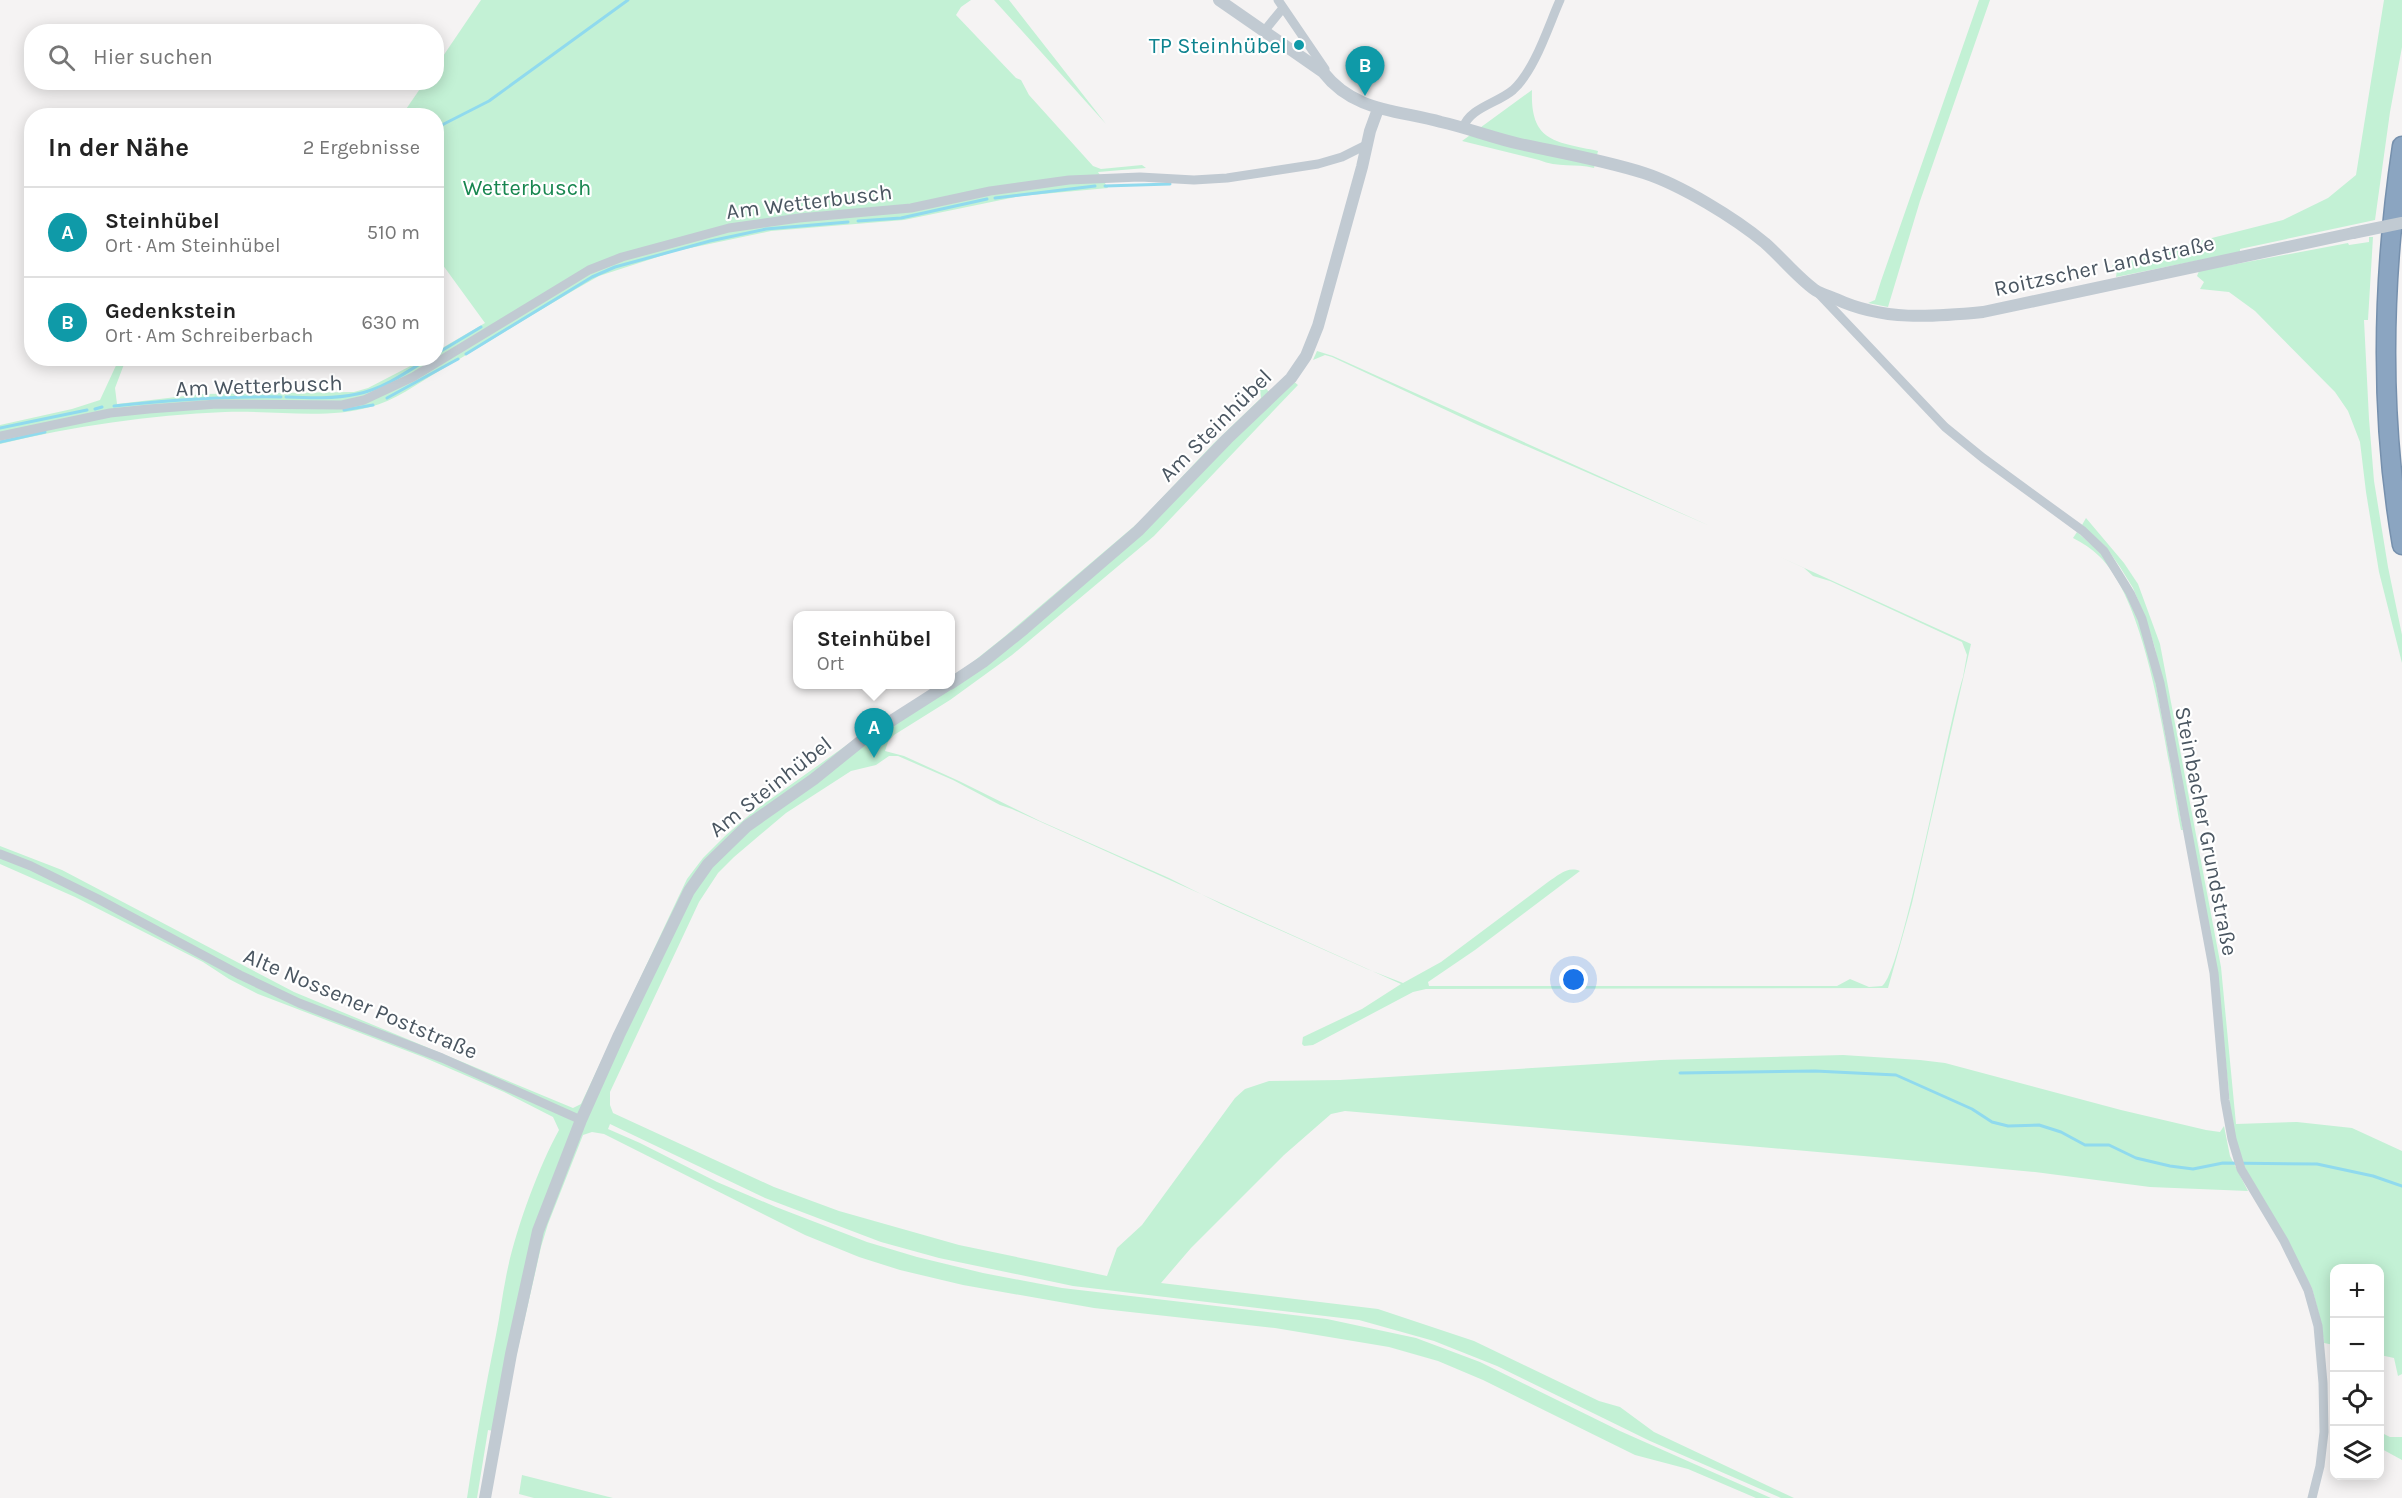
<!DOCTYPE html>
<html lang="de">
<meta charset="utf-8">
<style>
:root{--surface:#fff;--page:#f2f2f2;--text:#222;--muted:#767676;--line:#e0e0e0;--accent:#7c3aed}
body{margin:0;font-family:Karla,sans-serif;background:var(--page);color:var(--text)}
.controls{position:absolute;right:18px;bottom:18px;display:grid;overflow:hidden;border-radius:12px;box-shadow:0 3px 15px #0003}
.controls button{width:54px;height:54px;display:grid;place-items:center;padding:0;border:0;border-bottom:2px solid var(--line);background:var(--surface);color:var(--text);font:30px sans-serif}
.you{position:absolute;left:1574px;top:980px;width:21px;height:21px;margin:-15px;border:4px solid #fff;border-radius:50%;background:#1a73e8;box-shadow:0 0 0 9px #1a73e833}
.badge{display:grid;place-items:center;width:39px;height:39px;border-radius:50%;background:var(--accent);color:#fff;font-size:20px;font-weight:700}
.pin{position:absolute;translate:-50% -50px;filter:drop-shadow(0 2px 3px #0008)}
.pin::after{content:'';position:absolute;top:32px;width:21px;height:18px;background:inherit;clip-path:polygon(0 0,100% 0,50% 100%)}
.popup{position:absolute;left:793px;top:611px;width:162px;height:78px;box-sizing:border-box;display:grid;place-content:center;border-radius:12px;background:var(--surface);filter:drop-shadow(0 2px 4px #0005);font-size:20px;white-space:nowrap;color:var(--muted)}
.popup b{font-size:22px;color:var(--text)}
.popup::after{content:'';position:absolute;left:50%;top:100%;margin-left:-12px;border:12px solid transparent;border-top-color:var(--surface)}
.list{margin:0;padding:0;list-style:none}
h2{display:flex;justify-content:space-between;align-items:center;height:78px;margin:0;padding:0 24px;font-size:26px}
h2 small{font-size:20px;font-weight:400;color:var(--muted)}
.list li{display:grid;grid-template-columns:39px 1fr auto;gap:18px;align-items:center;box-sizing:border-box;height:90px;padding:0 24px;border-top:2px solid var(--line)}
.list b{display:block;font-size:22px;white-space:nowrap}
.list p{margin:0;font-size:20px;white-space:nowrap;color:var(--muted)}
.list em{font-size:20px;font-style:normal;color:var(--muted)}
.icon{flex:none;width:33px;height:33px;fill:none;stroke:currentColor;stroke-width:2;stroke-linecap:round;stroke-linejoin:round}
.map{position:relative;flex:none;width:2402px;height:1498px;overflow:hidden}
.search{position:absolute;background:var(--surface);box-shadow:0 3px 15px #0003;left:24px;top:24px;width:420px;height:66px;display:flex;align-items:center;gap:15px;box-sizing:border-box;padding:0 21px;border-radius:24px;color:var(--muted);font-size:22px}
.panel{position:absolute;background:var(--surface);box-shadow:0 3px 15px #0003;left:24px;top:108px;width:420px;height:258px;border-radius:24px}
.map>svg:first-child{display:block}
.green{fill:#c3f1d5}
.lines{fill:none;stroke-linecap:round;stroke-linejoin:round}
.stream{stroke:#90daee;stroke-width:3}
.motorway-casing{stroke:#7690ad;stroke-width:21}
.minor{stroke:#c1cad2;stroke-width:9}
.tertiary{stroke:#c1cad2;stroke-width:12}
.motorway{stroke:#8ba5c1;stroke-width:18}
.tertiary-bridge{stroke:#c1cad2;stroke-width:12}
.culture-dot{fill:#0f9aa8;stroke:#fff;stroke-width:2}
.labels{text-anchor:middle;stroke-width:4.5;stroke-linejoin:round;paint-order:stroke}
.culture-label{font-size:22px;fill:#0d838f;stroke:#fff;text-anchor:end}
.park-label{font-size:22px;fill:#17864f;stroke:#fff}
.street-label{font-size:22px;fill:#4a5661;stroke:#fff}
</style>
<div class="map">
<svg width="2402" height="1498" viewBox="0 0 2402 1498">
<rect width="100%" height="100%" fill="#f5f3f3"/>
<path class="green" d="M481 0H971L961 7 956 15 1016 78 1021 80 1029 95 1093 166 1101 169 1142 165 1146 168 1098 172 1108 188 1021 196 904 220 771 231 676 251 599 276C545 306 493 340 439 371 417 384 394 401 370 407 326 420 271 410 225 412 149 415 74 426 0 444V425L72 409 100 400 119 359H126L115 388 117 404 202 394 354 392 368 388 424 359 436 358 437 351 485 323 437 257 436 116 402 115 424 83 436 82 437 65Z
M994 0H1009L1106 124Z
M1979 0H1990L1920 201 1888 307 1868 303 1875 300 1881 281Z
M2384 0H2402V47L2390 112 2375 220 2240 249V252L2116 277 2117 270 2112 266 2117 262 2283 220 2328 198 2356 175Z
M1532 90C1530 142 1555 142 1598 151L1594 168C1575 163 1558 168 1539 160L1462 141Z
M2369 237H2373L2368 320H2364L2369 419 2374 481 2388 567 2402 635V663L2379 572 2366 492 2360 442 2348 411 2335 392 2255 311 2229 292 2200 289 2204 282 2197 276 2199 271 2348 243 2349 245 2369 242Z
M1317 351 1333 356 1710 526 1478 425 1332 357 1325 355 1313 360Z
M1255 376 1269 392 1287 376 1298 385 1154 536 1012 655 950 700 894 735 888 742 885 751 904 756 959 781 1040 821 1169 878 1221 904 1367 969 1403 983 1441 962 1548 882C1559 875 1567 866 1580 871L1475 950 1428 982 1429 986H1837L1850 979 1869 987 1882 986C1902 975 1949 719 1963 677L1967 655 1962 642 1830 581 1813 576 1804 568 1721 530 1971 644 1912 903 1888 988 1426 989 1413 992 1313 1045 1304 1046 1302 1044 1303 1037 1362 1009 1401 984 1012 809 1000 805 953 780 898 756H889L876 765 851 771 786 813 734 857 718 873 699 902 610 1092V1105L613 1113 774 1187 839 1211 959 1245 1107 1276 1117 1248 1142 1225 1235 1098 1245 1089 1269 1081 1340 1080 1661 1060 1843 1055 1920 1060 1945 1063 2121 1110 2206 1130 2220 1132 2224 1126 2230 1156 2248 1191 2150 1187 2035 1172 1886 1158 1345 1111 1331 1114 1284 1155 1191 1248 1161 1283 1378 1309 1474 1341 1599 1401 1620 1407 1654 1432 1794 1498H1781L1650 1441 1497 1366 1434 1341 1359 1320 1073 1286 939 1258 881 1242 765 1198 610 1124 608 1129 640 1143 717 1182 776 1207 867 1242 917 1257 983 1273 1062 1288 1327 1319 1416 1338 1480 1362 1620 1431 1771 1498H1756L1688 1469 1635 1455 1483 1380 1438 1361 1389 1347 1275 1328 1094 1308 963 1285 900 1270 859 1257 805 1235 604 1134 592 1132 583 1135 548 1224 541 1247 499 1432 488 1430 477 1498H467C475 1443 485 1390 496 1335 500 1316 502 1296 506 1277 514 1234 538 1168 559 1130L553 1117 504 1092 423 1057 258 994 229 979 203 962 75 897 0 864V846L62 870 294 992 573 1108 581 1104 677 900 687 879 703 858 725 836 754 811 865 732 969 665 1004 637 1139 522 1214 443 1261 398 1260 388Z
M2086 518 2124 563 2138 584 2160 644 2221 967 2236 1124 2297 1122 2352 1128 2402 1151V1374L2398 1376 2394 1358 2380 1355V1268H2334V1345L2324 1343 2321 1322 2312 1288 2256 1190 2239 1155 2232 1125 2217 971 2155 648 2145 617 2133 588 2120 567 2106 547 2082 525Z
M2077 532 2102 554 2129 596 2150 653 2183 830H2181C2167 760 2150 605 2099 556 2092 549 2083 543 2073 538Z
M2380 1432 2390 1437H2402V1460L2380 1448Z
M522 1475 613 1498H534L519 1494Z"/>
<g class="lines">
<path class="stream" d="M436 128 489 101 628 0
M1105 186 1170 184
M995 198 1095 186
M858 221 901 218 987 199
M436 354 481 327
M466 354 592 277 615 267 710 241 766 229 848 222
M286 397C310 398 334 399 357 394 383 389 407 372 429 358
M387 398 458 359
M114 406C170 400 224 396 281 397
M95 409 102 407
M344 410 373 405
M0 428 87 410
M0 442 45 432
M1680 1073 1815 1071 1896 1075 1972 1109 1992 1122 2008 1126 2039 1125 2061 1132 2085 1145H2109L2136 1158 2170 1166 2193 1169 2223 1163 2317 1164 2373 1176 2402 1186"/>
<defs>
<path id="motorway" d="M2402 146C2382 279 2379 412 2402 545"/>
</defs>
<use href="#motorway" class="motorway-casing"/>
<path class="minor" d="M1278 0 1325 69 1323 72
M1265 30 1283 8
M1463 128C1469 108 1498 103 1513 90 1535 70 1548 27 1560 0
M1819 294 1945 427 1983 458 2083 531 2104 551 2130 593 2142 619 2160 683 2214 973 2225 1100 2232 1139 2241 1169 2284 1241 2308 1290 2318 1326 2323 1383 2324 1432 2320 1466 2312 1498
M0 436 110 413 149 409 217 404 342 405 364 400 413 377 589 270 622 257 729 228 799 218 911 208 990 191 1069 180 1140 177 1194 180 1227 178 1318 164 1342 157 1366 145
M0 854 31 866 98 899 240 975 299 1003 442 1058 581 1120"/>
<path class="tertiary" d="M1219 0 1323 72C1354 112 1398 110 1441 122 1468 128 1493 138 1520 144 1562 153 1603 160 1644 173 1681 185 1735 218 1765 243 1782 258 1797 277 1815 290 1821 294 1829 296 1836 299 1883 321 1932 317 1983 312L2353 233
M950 684 983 662 1024 629 1138 531 1227 439 1291 378 1306 356 1318 326 1362 167 1370 131 1378 109
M485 1498 511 1354 538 1231 581 1120 619 1035 689 891 708 864 747 826 814 779 866 737 949 684"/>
<use href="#motorway" class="motorway"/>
<path class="tertiary-bridge" d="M2353 233 2402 223"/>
</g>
<circle class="culture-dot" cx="1299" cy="45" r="6"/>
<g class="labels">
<g class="culture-label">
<text x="1287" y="53">TP Steinhübel</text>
</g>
<g class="park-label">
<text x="527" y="195">Wetterbusch</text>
</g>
<g class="street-label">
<text transform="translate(809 201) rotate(-7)" y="8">Am Wetterbusch</text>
<text transform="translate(2104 265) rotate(-12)" y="8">Roitzscher Landstraße</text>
<text transform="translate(259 385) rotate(-2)" y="8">Am Wetterbusch</text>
<text transform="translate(1215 425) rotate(-45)" y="8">Am Steinhübel</text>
<text transform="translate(770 786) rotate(-38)" y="8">Am Steinhübel</text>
<text transform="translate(2207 831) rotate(79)" y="8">Steinbacher Grundstraße</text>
<text transform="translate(361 1003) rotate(23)" y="8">Alte Nossener Poststraße</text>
</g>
</g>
</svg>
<div class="controls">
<button>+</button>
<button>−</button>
<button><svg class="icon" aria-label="locate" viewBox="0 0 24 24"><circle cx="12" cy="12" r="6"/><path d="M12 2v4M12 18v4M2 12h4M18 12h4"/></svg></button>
<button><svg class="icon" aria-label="layers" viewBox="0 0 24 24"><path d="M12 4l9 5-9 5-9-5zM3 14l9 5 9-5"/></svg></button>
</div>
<div class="you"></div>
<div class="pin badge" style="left:874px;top:758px;background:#0f9aa8">A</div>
<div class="popup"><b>Steinhübel</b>Ort</div>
<div class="pin badge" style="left:1365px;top:96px;background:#0f9aa8">B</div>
<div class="search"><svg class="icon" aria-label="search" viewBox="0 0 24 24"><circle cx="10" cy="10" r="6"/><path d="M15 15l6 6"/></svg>Hier suchen</div>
<section class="panel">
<h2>In der Nähe<small>2 Ergebnisse</small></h2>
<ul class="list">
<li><span class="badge" style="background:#0f9aa8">A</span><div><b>Steinhübel</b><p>Ort · Am Steinhübel</p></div><em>510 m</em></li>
<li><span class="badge" style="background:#0f9aa8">B</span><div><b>Gedenkstein</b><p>Ort · Am Schreiberbach</p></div><em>630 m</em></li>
</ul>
</section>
</div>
